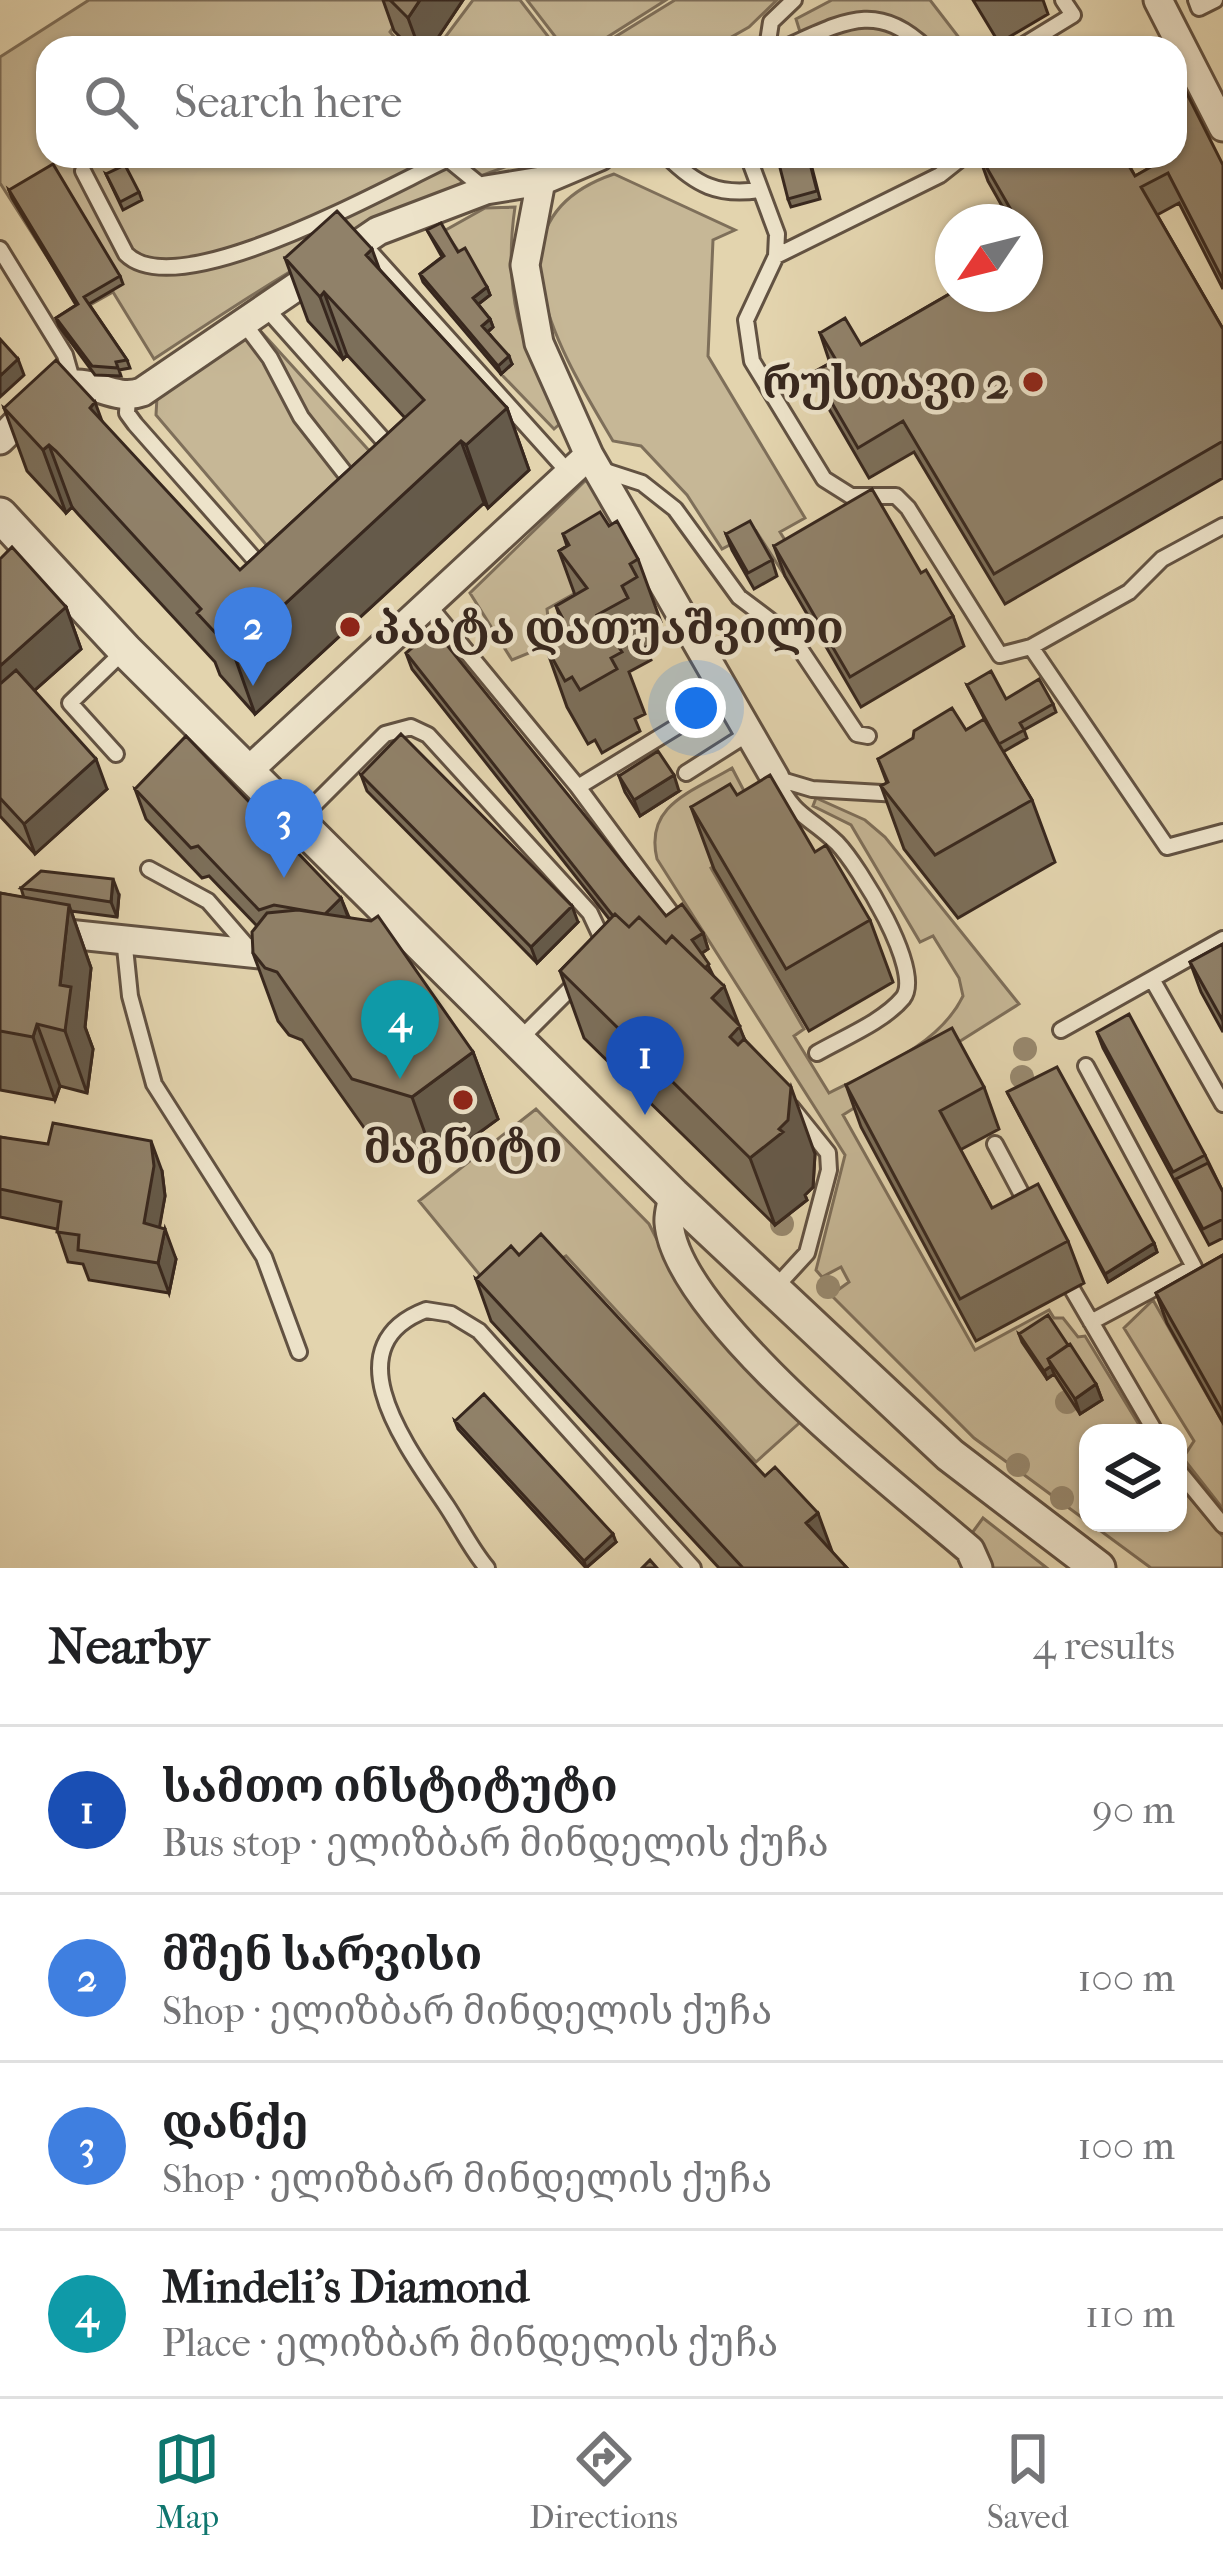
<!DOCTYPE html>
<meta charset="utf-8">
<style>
:root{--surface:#fff;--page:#f6f6f6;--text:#202124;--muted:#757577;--line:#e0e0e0;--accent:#0f766e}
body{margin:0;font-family:"IM FELL French Canon","Noto Serif Georgian",serif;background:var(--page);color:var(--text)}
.controls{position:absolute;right:36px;bottom:36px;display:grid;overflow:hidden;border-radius:24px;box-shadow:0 3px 9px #0004}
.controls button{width:108px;height:108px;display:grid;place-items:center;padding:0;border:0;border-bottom:3px solid var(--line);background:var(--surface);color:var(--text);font:60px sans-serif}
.compass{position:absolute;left:935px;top:204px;width:108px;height:108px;border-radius:50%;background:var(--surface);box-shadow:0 3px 9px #0004;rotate:235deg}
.you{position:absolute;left:696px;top:708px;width:42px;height:42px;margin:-30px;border:9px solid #fff;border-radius:50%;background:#1a73e8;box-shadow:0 0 0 18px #1a73e833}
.badge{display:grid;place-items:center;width:78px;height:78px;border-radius:50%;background:var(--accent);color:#fff;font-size:39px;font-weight:700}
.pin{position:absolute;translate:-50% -99px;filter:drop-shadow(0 3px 6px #0008)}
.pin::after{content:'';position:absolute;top:63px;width:42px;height:36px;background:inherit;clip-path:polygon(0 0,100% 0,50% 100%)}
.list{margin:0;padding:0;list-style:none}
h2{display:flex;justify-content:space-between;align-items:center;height:156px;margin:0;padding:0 48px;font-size:51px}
h2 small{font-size:39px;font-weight:400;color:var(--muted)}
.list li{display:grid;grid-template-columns:78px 1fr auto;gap:36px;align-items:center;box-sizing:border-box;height:168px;padding:0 48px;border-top:3px solid var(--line)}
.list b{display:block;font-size:45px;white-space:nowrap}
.list p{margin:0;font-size:39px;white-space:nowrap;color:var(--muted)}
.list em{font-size:39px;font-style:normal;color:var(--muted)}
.icon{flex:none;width:66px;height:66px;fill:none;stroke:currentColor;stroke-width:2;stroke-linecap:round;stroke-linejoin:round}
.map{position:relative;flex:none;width:1223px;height:1568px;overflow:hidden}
.search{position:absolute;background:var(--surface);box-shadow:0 3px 9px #0004;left:36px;right:36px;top:36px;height:132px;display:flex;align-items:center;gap:30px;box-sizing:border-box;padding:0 42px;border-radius:36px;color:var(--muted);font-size:45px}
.sheet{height:828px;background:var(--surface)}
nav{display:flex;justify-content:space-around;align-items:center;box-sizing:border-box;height:168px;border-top:3px solid var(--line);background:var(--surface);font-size:33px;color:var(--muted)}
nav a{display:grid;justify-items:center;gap:6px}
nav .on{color:var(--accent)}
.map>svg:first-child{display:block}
.green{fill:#c6b796;stroke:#7e6f5a;stroke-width:3}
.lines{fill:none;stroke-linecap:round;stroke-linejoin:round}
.service-casing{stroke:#625242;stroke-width:20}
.minor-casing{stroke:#625242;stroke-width:33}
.tertiary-casing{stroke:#625242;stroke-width:39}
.service{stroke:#ede3ca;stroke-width:14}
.minor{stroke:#ede3ca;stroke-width:27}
.tertiary{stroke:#ede3ca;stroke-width:33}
.tree{fill:#98896f}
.wall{fill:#7c6f5a;stroke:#37271e;stroke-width:3}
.shaded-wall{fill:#655a4a;stroke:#37271e;stroke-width:3}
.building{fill:#908169;stroke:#37271e;stroke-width:3}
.poi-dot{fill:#8f2418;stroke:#ede3ca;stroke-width:4.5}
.labels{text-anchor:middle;stroke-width:9;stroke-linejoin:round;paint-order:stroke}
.poi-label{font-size:45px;font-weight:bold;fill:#37271e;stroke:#ede3ca;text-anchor:end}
</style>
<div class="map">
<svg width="1223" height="1568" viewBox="0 0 1223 1568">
<rect width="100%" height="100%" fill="#e3d4ae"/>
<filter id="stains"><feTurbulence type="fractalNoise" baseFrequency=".00167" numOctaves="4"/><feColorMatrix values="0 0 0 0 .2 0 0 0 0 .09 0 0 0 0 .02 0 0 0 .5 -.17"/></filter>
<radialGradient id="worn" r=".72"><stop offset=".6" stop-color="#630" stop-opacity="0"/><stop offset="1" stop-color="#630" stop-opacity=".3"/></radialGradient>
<path class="green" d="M89 0H412L390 32 404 48H48V156H539C397 198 277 278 154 359L113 292 81 310 0 183V57Z
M473 0H520L557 48H437Z
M527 0H666L590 48H564Z
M675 0H777L749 27 712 48H597Z
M832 0H930L967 48H805L796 19Z
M614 174 735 230 713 240 708 356 805 518 780 532 801 566 785 576 756 531 722 549 687 495 641 446 613 441C565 359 475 221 614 174Z
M515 207C503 289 519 351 563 421L554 429 501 374 512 364 485 334 476 306 490 295 444 231 485 208Z
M256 326 383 466 280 561 156 415 157 397Z
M585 481 605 486 643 555 547 609 551 644 512 660 470 593Z
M732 768 767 835 711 868 804 1029 794 1036 829 1093C876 1069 939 1046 963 996L959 978 933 936 920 942 851 825 813 806 816 798 865 820 885 837 1019 1004 843 1115 975 1350 1049 1310 1054 1318H1063L1078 1337 1085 1336 1144 1433H1088V1522L974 1438 831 1295 849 1282 841 1267 822 1277 816 1270 845 1155 657 859C644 805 692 792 732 768Z
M536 1109 649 1224 675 1275 806 1417 756 1462 566 1256 498 1297 419 1201Z
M1153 1300 1223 1423V1509L1183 1458 1194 1441 1124 1328Z
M1178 1484 1223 1537V1568H1151L1090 1523H1178Z
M983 1518 1047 1568H989L972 1533Z"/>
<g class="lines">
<defs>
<path id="service" d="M1196 0 1199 8 1215 0
M767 48 771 22 794 0
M784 48C843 22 876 0 926 48
M1019 48 1073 15 1063 0
M667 156C696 185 718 196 759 190
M748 156 777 234 776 256 746 320 752 361 824 479 851 496H896L908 508 1000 655 1031 647 1129 592 1162 559 1223 526
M83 171 126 254C178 306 387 187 448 159L486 190
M365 246 570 474
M0 249 65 355 73 383
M776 256 940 175 964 156
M265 307 393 451
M243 322 270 358 301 417 355 486
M128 397 127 413 135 424 263 569
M602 470 642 483 675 509 739 597 792 637 857 734 868 736
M430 607 578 787 677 921
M1031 647 1167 847 1223 832
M116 754 70 703 125 650
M686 773 749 733
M775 778C798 821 806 813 837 843 859 866 924 971 903 998 883 1022 843 1038 817 1053
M775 778 812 789 899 794
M578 787 727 696
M299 820 385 734 411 727 428 735 590 913 605 945
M149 869 208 901 253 953
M124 938 130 996 154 1084 264 1257 299 1352
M1153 981 1223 1104
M1061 1030 1223 939
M518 1041 578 981
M1086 1066 1194 1267 1091 1322
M995 1144 1029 1208
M774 1289 807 1253 829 1170 828 1153 791 1107
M1072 1289 1156 1433
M1178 1470 1223 1525
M487 1568C471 1549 460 1526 446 1505 410 1451 329 1347 426 1310L451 1314 479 1331 693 1568"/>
<path id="minor" d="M1158 0 1223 127
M541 181 525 265 539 343 589 455 775 778
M0 440C18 423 44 390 68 385 94 379 114 402 142 392L378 231 486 190 541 181 600 156
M248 771 589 455
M0 927 288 957
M673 1195C672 1204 668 1214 669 1223 676 1316 898 1488 970 1550L978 1568"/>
<path id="tertiary" d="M0 515 125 650 673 1195 950 1455 1098 1568"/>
</defs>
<use href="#service" class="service-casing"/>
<use href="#minor" class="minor-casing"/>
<use href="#tertiary" class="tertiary-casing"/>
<use href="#service" class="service"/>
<use href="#minor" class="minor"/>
<use href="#tertiary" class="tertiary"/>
</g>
<g class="tree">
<circle cx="1025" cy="1049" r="12"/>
<circle cx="1022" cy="1077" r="12"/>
<circle cx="782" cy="1224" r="12"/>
<circle cx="828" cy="1287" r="12"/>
<circle cx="1067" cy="1402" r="12"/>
<circle cx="1018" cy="1465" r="12"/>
<circle cx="1062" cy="1498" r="12"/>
</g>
<path class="wall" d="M383 0H463L431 48H411L394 31Z
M973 0H1043L1048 14 999 43Z
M809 156 820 199 791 207 788 199Z
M979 156H1124L1135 176 1168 158 1167 156 1223 165V289L1179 203 1157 215 1223 329V478L1005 604 914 452 869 478 825 402 814 372 830 363 820 333 861 345 1027 249 1025 222H1011L988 181Z
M106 174 139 192 142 200 123 210Z
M9 190 120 276 123 284 89 304 127 360 130 368 119 370 121 376 95 375 59 326 56 318 76 305 12 198Z
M427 230 458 252 487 287 490 295 478 304 490 319 493 327 488 332 512 364 501 374 423 282 420 274 442 257Z
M285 258 379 269 507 408 529 470 488 508 484 503 255 714 220 675 215 662 78 514 72 507 66 513 27 471 4 408 240 570 405 418 347 355 343 359 308 321Z
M609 526 638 559 661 622 655 625 660 639 646 647 651 660 629 672 645 714 635 719 640 731 602 753 595 740 588 744 567 707 545 645 551 641 545 627 560 618 556 606 575 595 559 551 567 546 563 534Z
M726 534 772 560 777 576 754 589 732 550Z
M774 546 921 573 953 616 964 646 861 707 785 576Z
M0 559 66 607 81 649 34 691 107 789 35 854 0 816Z
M406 653 666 916 703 933 708 949 702 953 746 1042 815 1154 813 1187 805 1195 807 1200 775 1225 584 1038 560 971 610 920 412 669Z
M967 685 1006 699 1053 704 1056 712 1024 730 1027 738 1003 752 1032 800 1055 862 958 918 904 849 881 786 887 783 878 759 966 730 985 720Z
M361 775 578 922 537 963 367 791Z
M619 776 679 791 640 816 625 792Z
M135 789 341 898 349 917 473 1052 498 1119 436 1164 377 1146 302 1040 289 1035 278 1021 253 953 257 926 209 876 202 878 146 819Z
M737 795 815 852 870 920 893 982 809 1031 714 869 691 807Z
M21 888 119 895 117 917 71 911 91 968 85 1027 93 1049 87 1093 60 1086 55 1100 0 1090V893L24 898Z
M1223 944V1032L1201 992 1190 962Z
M1097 1032 1205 1155 1223 1192V1238L1209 1245 1103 1048Z
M846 1085 984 1087 999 1129 960 1150 992 1208 1068 1241 1084 1283 976 1341 861 1127Z
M1007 1092 1154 1243 1157 1252 1108 1282Z
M0 1137 162 1171 165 1196 159 1227 176 1259 169 1293 89 1280 83 1264 68 1262 57 1229 0 1217Z
M1223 1255V1423L1167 1323 1156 1293Z
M476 1279 831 1551 847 1568H719L491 1321Z
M1019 1334 1096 1384 1102 1400 1080 1414 1054 1374 1047 1379 1022 1342Z
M455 1421 616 1542 586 1568 458 1429Z"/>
<path class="shaded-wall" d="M420 0H463L431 48H419L408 18Z
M372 249 395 312 366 255Z
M487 287 490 295 476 306 473 298Z
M324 292 347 355 343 359 320 297Z
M490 319 493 327 485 334 482 326Z
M509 356 512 364 501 374 498 366Z
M18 359 24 375 0 397V376Z
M95 402 118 465 90 408Z
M507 408 529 470 488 508 466 445Z
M461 441 484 503 255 714 233 652Z
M49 445 72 507 66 513 43 450Z
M66 607 81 649 0 721V666Z
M96 759 107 789 35 854 24 824Z
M674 775 679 791 640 816 634 800Z
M113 879 119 895 117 917 111 902Z
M341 898 352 928 325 914Z
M69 905 91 968 85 1027 93 1049 87 1093 65 1031 60 985Z
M572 906 578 922 537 963 531 947Z
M703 933 708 949 698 956 692 940Z
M724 986 765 1093 754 1104 712 998Z
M37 1024 60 1086 55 1100 33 1037Z
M473 1052 498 1119 436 1164 412 1097Z
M791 1087 815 1154 813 1187 805 1195 807 1200 775 1225 750 1158 779 1129Z
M151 1141 162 1171 165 1196 155 1253 144 1223Z
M165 1229 176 1259 169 1293 158 1263Z
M1154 1243 1157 1252 1108 1282 1105 1274Z
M1051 1366 1054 1374 1047 1379 1044 1371Z
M1096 1384 1102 1400 1080 1414 1075 1399Z
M818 1513 833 1554 806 1523Z
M613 1534 616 1542 586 1568 584 1561Z"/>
<path class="building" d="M390 0H420L408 18Z
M1175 70 1223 165V280L1168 173 1141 187 1223 329V441L994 574 903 421 858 448 814 372 836 360 820 333 845 318 861 345 953 292V294H1025V250L1031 246 1025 235V222H1018L980 156H1123L1135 176 1170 156H1175Z
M777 156H808L817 191 788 199Z
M53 164 120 276 84 297 127 360 116 362 118 368 92 366 56 318 78 304 9 190Z
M125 165 139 192 120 202 106 174Z
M337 211 372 249 366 255 507 408 466 445 461 441 233 652 197 613 201 609 56 451 49 445 43 450 4 408 56 360 95 402 90 408 240 570 424 400 324 292 320 297 285 258Z
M441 223 458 252 465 248 487 287 473 298 490 319 482 326 509 356 498 366 420 274 444 256 427 230Z
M0 339 18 359 0 376Z
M872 489 921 573 926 570 953 616 850 677 774 546Z
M600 512 609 526 617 521 638 559 630 564 637 577 622 586 628 598 597 615 622 652 611 658 617 669 580 690 572 677 565 681 545 645 553 640 545 627 562 617 556 606 587 588 559 551 569 545 563 534Z
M750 521 772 560 748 573 726 534Z
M12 547 66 607 0 666V559Z
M434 629 666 916 682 904 703 933 692 940 709 964 705 968 672 936 666 943 639 917 629 927 615 914 613 916 406 653Z
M16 670 96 759 24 824 0 798V684Z
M991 671 1006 699 1039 679 1053 704 1020 723 1024 730 999 744 967 685Z
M952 708 966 730 984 719 1032 800 935 855 881 786 888 782 878 759 913 738 914 731Z
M401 734 572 906 531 947 361 775Z
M186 736 341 898 325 914 274 905 259 910 198 846 191 848 135 789Z
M658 751 674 775 634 800 619 776Z
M770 775 815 852 826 845 870 920 786 969 691 807 730 784 737 795Z
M41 871 113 879 111 902 21 888Z
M0 893 69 905 60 985 71 987 65 1031 37 1024 33 1037 0 1031Z
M298 910 371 921 378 916 473 1052 412 1097 352 1079 277 972 265 968 253 953 252 932 267 913Z
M615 914 629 927 639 917 666 943 672 936 724 986 712 998 740 1026 730 1037 738 1045 744 1039 791 1087 788 1120 779 1129 783 1132 750 1158 560 971Z
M1223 944V1021L1190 962Z
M1129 1014 1205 1155 1173 1172 1097 1032Z
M952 1028 984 1087 940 1111 992 1208 1038 1184 1068 1241 960 1299 846 1085Z
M1057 1067 1154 1243 1105 1274 1007 1092Z
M53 1123 151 1141 154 1166 144 1223 165 1229 158 1263 78 1250 79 1235 57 1232 61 1202 0 1189V1137L48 1144Z
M1208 1163 1223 1192V1219L1203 1229 1176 1179Z
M541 1234 765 1476 775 1467 818 1513 806 1523 847 1568H743L476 1279 511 1246 519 1255Z
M1223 1255V1412L1156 1293Z
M1048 1315 1068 1345 1048 1359 1051 1366 1044 1371 1019 1334Z
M1070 1344 1096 1384 1075 1399 1048 1359Z
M484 1394 613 1534 584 1561 455 1421Z
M650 1560 657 1568H642Z"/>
<g class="poi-dot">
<circle cx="1033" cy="382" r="12"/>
<circle cx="350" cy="627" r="12"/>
<circle cx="463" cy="1100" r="12"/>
</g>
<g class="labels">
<g class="poi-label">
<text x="1009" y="398">რუსთავი 2</text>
<text x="374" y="643" text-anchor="start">პაატა დათუაშვილი</text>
<text x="463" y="1162" text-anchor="middle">მაგნიტი</text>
</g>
</g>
<rect width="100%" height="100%" filter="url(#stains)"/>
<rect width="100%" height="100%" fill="url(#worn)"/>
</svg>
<div class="controls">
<button><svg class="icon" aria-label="layers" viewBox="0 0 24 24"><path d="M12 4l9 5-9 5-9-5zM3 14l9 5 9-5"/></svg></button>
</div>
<svg class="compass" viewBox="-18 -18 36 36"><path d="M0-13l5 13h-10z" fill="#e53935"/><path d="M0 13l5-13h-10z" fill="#757577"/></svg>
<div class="you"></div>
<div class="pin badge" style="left:645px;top:1115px;background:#1a4fb4">1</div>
<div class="pin badge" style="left:253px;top:686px;background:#3f7fe0">2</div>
<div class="pin badge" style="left:284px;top:878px;background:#3f7fe0">3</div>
<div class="pin badge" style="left:400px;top:1079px;background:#0f9aa8">4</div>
<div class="search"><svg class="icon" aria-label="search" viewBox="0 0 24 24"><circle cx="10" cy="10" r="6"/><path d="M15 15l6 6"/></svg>Search here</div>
</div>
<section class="sheet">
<h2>Nearby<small>4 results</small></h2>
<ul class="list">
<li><span class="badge" style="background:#1a4fb4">1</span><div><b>სამთო ინსტიტუტი</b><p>Bus stop · ელიზბარ მინდელის ქუჩა</p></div><em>90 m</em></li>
<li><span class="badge" style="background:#3f7fe0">2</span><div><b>მშენ სარვისი</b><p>Shop · ელიზბარ მინდელის ქუჩა</p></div><em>100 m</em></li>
<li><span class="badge" style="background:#3f7fe0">3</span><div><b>დანქე</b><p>Shop · ელიზბარ მინდელის ქუჩა</p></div><em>100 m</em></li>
<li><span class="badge" style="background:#0f9aa8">4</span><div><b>Mindeli's Diamond</b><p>Place · ელიზბარ მინდელის ქუჩა</p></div><em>110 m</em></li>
</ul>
</section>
<nav>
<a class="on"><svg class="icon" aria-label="map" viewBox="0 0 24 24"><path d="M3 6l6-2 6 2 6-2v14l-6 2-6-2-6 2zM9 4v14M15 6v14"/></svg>Map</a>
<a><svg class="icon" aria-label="directions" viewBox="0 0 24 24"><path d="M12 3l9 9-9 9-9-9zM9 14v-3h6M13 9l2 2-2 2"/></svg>Directions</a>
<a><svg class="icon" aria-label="saved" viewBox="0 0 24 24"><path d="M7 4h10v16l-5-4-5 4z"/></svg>Saved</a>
</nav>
